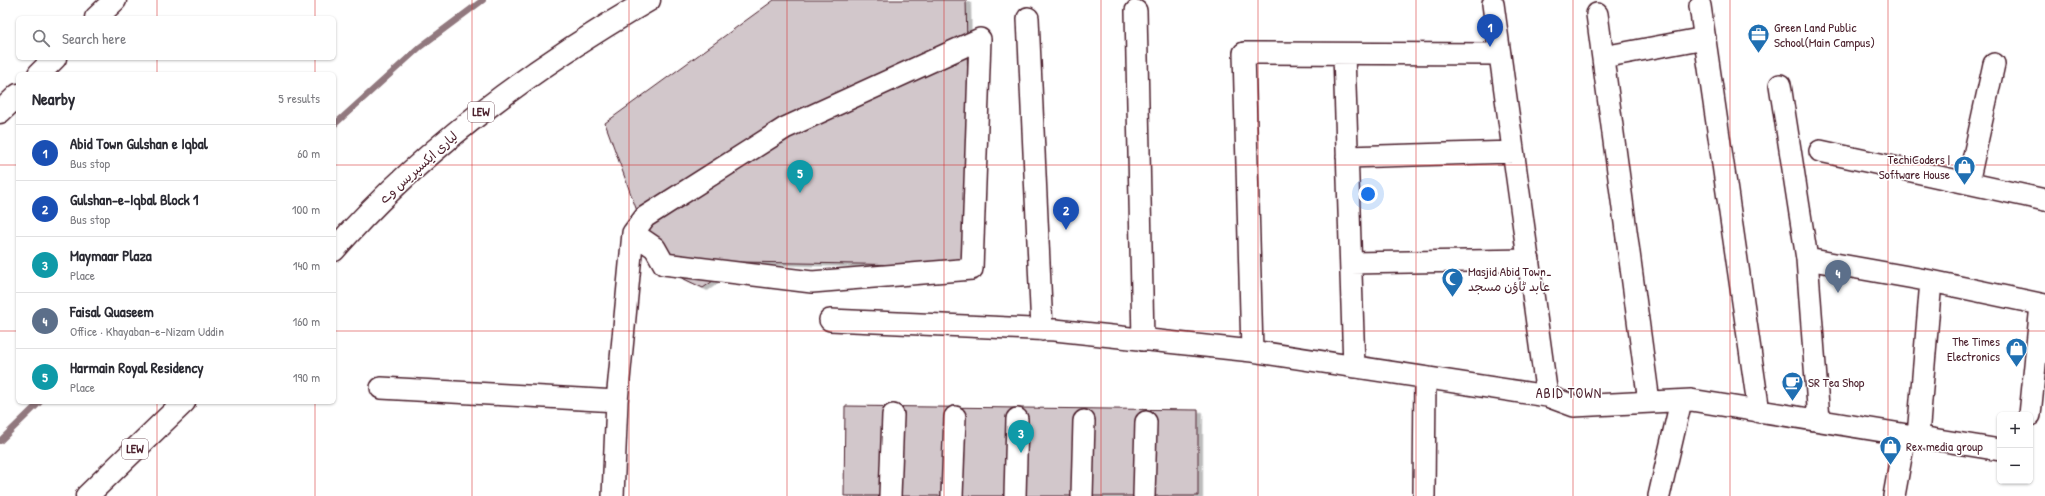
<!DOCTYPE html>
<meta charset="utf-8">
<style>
:root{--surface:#fff;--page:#f7f7f7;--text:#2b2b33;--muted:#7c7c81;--line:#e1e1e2;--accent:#0f766e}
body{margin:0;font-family:"Patrick Hand","Playpen Sans Arabic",sans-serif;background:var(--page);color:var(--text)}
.controls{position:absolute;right:12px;bottom:12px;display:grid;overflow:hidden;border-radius:6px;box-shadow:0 1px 3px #0004}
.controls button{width:36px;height:36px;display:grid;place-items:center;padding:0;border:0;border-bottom:1px solid var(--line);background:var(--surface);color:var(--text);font:20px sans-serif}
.you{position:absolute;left:1368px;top:194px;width:14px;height:14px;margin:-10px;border:3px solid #fff;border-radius:50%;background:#1a73e8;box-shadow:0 0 0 6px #1a73e833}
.badge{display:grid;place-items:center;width:26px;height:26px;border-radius:50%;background:var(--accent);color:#fff;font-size:13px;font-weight:700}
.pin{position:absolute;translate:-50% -33px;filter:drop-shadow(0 1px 2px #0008)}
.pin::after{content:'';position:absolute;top:21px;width:14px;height:12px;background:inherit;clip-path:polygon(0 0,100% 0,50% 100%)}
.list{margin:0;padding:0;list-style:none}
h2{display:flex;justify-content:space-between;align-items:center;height:52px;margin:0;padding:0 16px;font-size:17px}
h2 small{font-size:13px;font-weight:400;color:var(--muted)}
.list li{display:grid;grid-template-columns:26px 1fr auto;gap:12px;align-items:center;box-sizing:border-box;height:56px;padding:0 16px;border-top:1px solid var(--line)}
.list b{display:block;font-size:15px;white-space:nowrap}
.list p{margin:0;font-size:13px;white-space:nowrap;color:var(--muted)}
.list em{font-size:13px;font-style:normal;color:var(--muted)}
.icon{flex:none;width:22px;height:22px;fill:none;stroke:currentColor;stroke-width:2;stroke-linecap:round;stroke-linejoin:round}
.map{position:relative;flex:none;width:2045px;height:496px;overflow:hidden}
.search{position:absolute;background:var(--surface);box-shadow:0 1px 3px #0004;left:16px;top:16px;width:320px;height:44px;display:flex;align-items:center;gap:10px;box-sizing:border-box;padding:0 14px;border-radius:6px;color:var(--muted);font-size:15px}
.panel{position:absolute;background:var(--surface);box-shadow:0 1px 3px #0004;left:16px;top:72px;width:320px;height:332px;border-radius:6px}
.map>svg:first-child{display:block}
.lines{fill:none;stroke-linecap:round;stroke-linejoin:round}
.stream{stroke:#91787e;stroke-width:6}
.building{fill:#d2c7cb;stroke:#4a1f2b;filter:url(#shadow)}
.street-casing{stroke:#4a1f2b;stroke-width:24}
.highway-casing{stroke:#4a1f2b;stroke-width:25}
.street{stroke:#fff;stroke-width:21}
.highway{stroke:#fff;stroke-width:22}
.grid{fill:none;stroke:#d62828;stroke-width:1;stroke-opacity:0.55}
.labels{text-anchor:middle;stroke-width:3;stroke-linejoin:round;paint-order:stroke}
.shield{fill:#fff;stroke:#80626b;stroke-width:1}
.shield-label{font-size:12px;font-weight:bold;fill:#4a1f2b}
.poi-label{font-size:13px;fill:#4a1f2b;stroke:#fff;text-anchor:start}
.street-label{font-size:13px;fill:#4a1f2b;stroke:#fff}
.neighbourhood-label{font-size:14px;letter-spacing:1px;fill:#4a1f2b;stroke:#fff}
</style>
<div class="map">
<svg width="2045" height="496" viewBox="0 0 2045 496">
<defs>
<filter id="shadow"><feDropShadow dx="4.5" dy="2.5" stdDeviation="0" flood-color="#0004"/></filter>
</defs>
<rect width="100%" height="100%" fill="#fff"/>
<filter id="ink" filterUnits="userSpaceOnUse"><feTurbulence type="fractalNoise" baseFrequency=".025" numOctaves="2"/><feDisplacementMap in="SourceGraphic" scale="8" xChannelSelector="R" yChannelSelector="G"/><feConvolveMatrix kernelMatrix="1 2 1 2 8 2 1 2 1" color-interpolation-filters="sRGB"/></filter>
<g filter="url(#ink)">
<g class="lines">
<path class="stream" d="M334 125 420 47 483 0
M0 441 40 402"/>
</g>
<path class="building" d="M774 0H966L972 266 740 262 703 288 657 266 605 123Z
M845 406 1198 410V496H844Z"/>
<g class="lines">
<defs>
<path id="street" d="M1493 4 1547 396 1574 406 1691 400 2000 450
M1700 6 1759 412
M1136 11 1143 340
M1597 14 1649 402
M1028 18 1042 330
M1344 54 1354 367
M1603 57 1705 38
M1780 85 1807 259 1819 420
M1820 151 2045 200
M1347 157 1513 152
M1968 183 1994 64
M1807 259 1931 281 2045 305
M1351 263 1529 260
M830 320 1055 330 1252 351 1547 396
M1252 351 1244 53 1500 54
M381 388 617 401
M2030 415 2041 305
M1918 436 1931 281
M613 496 617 401 633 233 645 217 785 128 980 39 972 269 812 282 664 264 655 248 633 233
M890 496 893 415
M952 496 955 417
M1015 496 1017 419
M1082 496 1084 421
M1144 496 1146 422
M1424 496 1425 378
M1659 496 1681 401
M1894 496 1905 435"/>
<path id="highway" d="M96 18 115 0
M39 74 55 58
M0 112 18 95
M334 250C423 148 532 68 649 0
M87 496 184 402"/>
</defs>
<use href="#street" class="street-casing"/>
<use href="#highway" class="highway-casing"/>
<use href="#street" class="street"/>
<use href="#highway" class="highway"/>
</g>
</g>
<path class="grid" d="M157 0V18M315 0V18M472 0V496M629 0V496M787 0V496M944 0V496M1101 0V496M1258 0V496M1416 0V496M1573 0V496M1730 0V496M1888 0V496M157 58V74M315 58V74M0 165H18M334 165H2045M0 331H18M334 331H2045M157 402V496M315 402V496"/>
<defs>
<symbol id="office-pin" viewBox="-11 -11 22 30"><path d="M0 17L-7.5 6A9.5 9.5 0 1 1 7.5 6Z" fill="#1f6fb2" stroke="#fff"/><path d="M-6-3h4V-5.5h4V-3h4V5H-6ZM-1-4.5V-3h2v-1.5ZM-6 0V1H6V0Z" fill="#fff"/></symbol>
<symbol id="shop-pin" viewBox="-11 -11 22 30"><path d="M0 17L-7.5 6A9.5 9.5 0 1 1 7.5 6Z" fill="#1f6fb2" stroke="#fff"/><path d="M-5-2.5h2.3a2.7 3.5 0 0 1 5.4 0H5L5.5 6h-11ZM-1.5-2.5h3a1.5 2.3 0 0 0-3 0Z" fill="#fff"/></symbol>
<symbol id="mosque-pin" viewBox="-11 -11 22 30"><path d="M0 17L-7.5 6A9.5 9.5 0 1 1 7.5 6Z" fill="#1f6fb2" stroke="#fff"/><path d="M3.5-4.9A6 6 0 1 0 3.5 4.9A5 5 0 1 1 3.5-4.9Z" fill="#fff"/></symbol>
<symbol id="cafe-pin" viewBox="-11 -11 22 30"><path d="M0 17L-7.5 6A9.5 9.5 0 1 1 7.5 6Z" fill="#1f6fb2" stroke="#fff"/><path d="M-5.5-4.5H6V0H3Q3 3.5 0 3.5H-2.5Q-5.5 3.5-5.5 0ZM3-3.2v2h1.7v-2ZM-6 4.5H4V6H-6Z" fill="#fff"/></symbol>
</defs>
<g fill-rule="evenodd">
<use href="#office-pin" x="1746" y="22" width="25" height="34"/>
<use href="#shop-pin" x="1952" y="154" width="25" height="34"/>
<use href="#mosque-pin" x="1440" y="266" width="25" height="34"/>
<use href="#shop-pin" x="2004" y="336" width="25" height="34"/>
<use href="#cafe-pin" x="1780" y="370" width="25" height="34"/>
<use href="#shop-pin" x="1878" y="434" width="25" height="34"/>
</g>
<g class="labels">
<g class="shield">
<rect x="468" y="102" width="26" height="20" rx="3"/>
<rect x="122" y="439" width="26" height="20" rx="3"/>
</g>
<g class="shield-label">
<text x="481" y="116">LEW</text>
<text x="135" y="453">LEW</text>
</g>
<g class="poi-label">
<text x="1774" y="32">Green Land Public<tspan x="1774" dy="15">School(Main Campus)</tspan></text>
<text x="1950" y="164" text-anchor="end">TechiCoders |<tspan x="1950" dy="15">Software House</tspan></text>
<text x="1468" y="276">Masjid Abid Town۔<tspan x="1468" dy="15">عابد ٹاؤن مسجد</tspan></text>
<text x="2000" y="346" text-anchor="end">The Times<tspan x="2000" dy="15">Electronics</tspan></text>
<text x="1808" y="387">SR Tea Shop</text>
<text x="1906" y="451">Rex media group</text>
</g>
<g class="street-label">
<text transform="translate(418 167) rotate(-42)" y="5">لیاری ایکسپریس وے</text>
</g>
<g class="neighbourhood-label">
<text x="1569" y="398">ABID TOWN</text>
</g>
</g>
</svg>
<div class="controls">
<button>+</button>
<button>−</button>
</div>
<div class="you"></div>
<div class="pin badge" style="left:1490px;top:47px;background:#1a4fb4">1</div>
<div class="pin badge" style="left:1066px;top:230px;background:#1a4fb4">2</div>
<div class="pin badge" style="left:1021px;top:453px;background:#0f9aa8">3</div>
<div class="pin badge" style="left:1838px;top:293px;background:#5c6f8a">4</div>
<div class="pin badge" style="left:800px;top:193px;background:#0f9aa8">5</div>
<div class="search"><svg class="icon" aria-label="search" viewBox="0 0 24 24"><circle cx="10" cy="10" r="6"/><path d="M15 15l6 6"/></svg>Search here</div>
<section class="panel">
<h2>Nearby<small>5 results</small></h2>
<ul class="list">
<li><span class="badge" style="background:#1a4fb4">1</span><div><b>Abid Town Gulshan e Iqbal</b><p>Bus stop</p></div><em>60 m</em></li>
<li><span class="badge" style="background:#1a4fb4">2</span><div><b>Gulshan-e-Iqbal Block 1</b><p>Bus stop</p></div><em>100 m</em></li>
<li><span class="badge" style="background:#0f9aa8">3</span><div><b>Maymaar Plaza</b><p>Place</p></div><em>140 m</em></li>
<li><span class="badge" style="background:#5c6f8a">4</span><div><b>Faisal Quaseem</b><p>Office · Khayaban-e-Nizam Uddin</p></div><em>160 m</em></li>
<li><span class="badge" style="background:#0f9aa8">5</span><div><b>Harmain Royal Residency</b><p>Place</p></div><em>190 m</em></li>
</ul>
</section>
</div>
